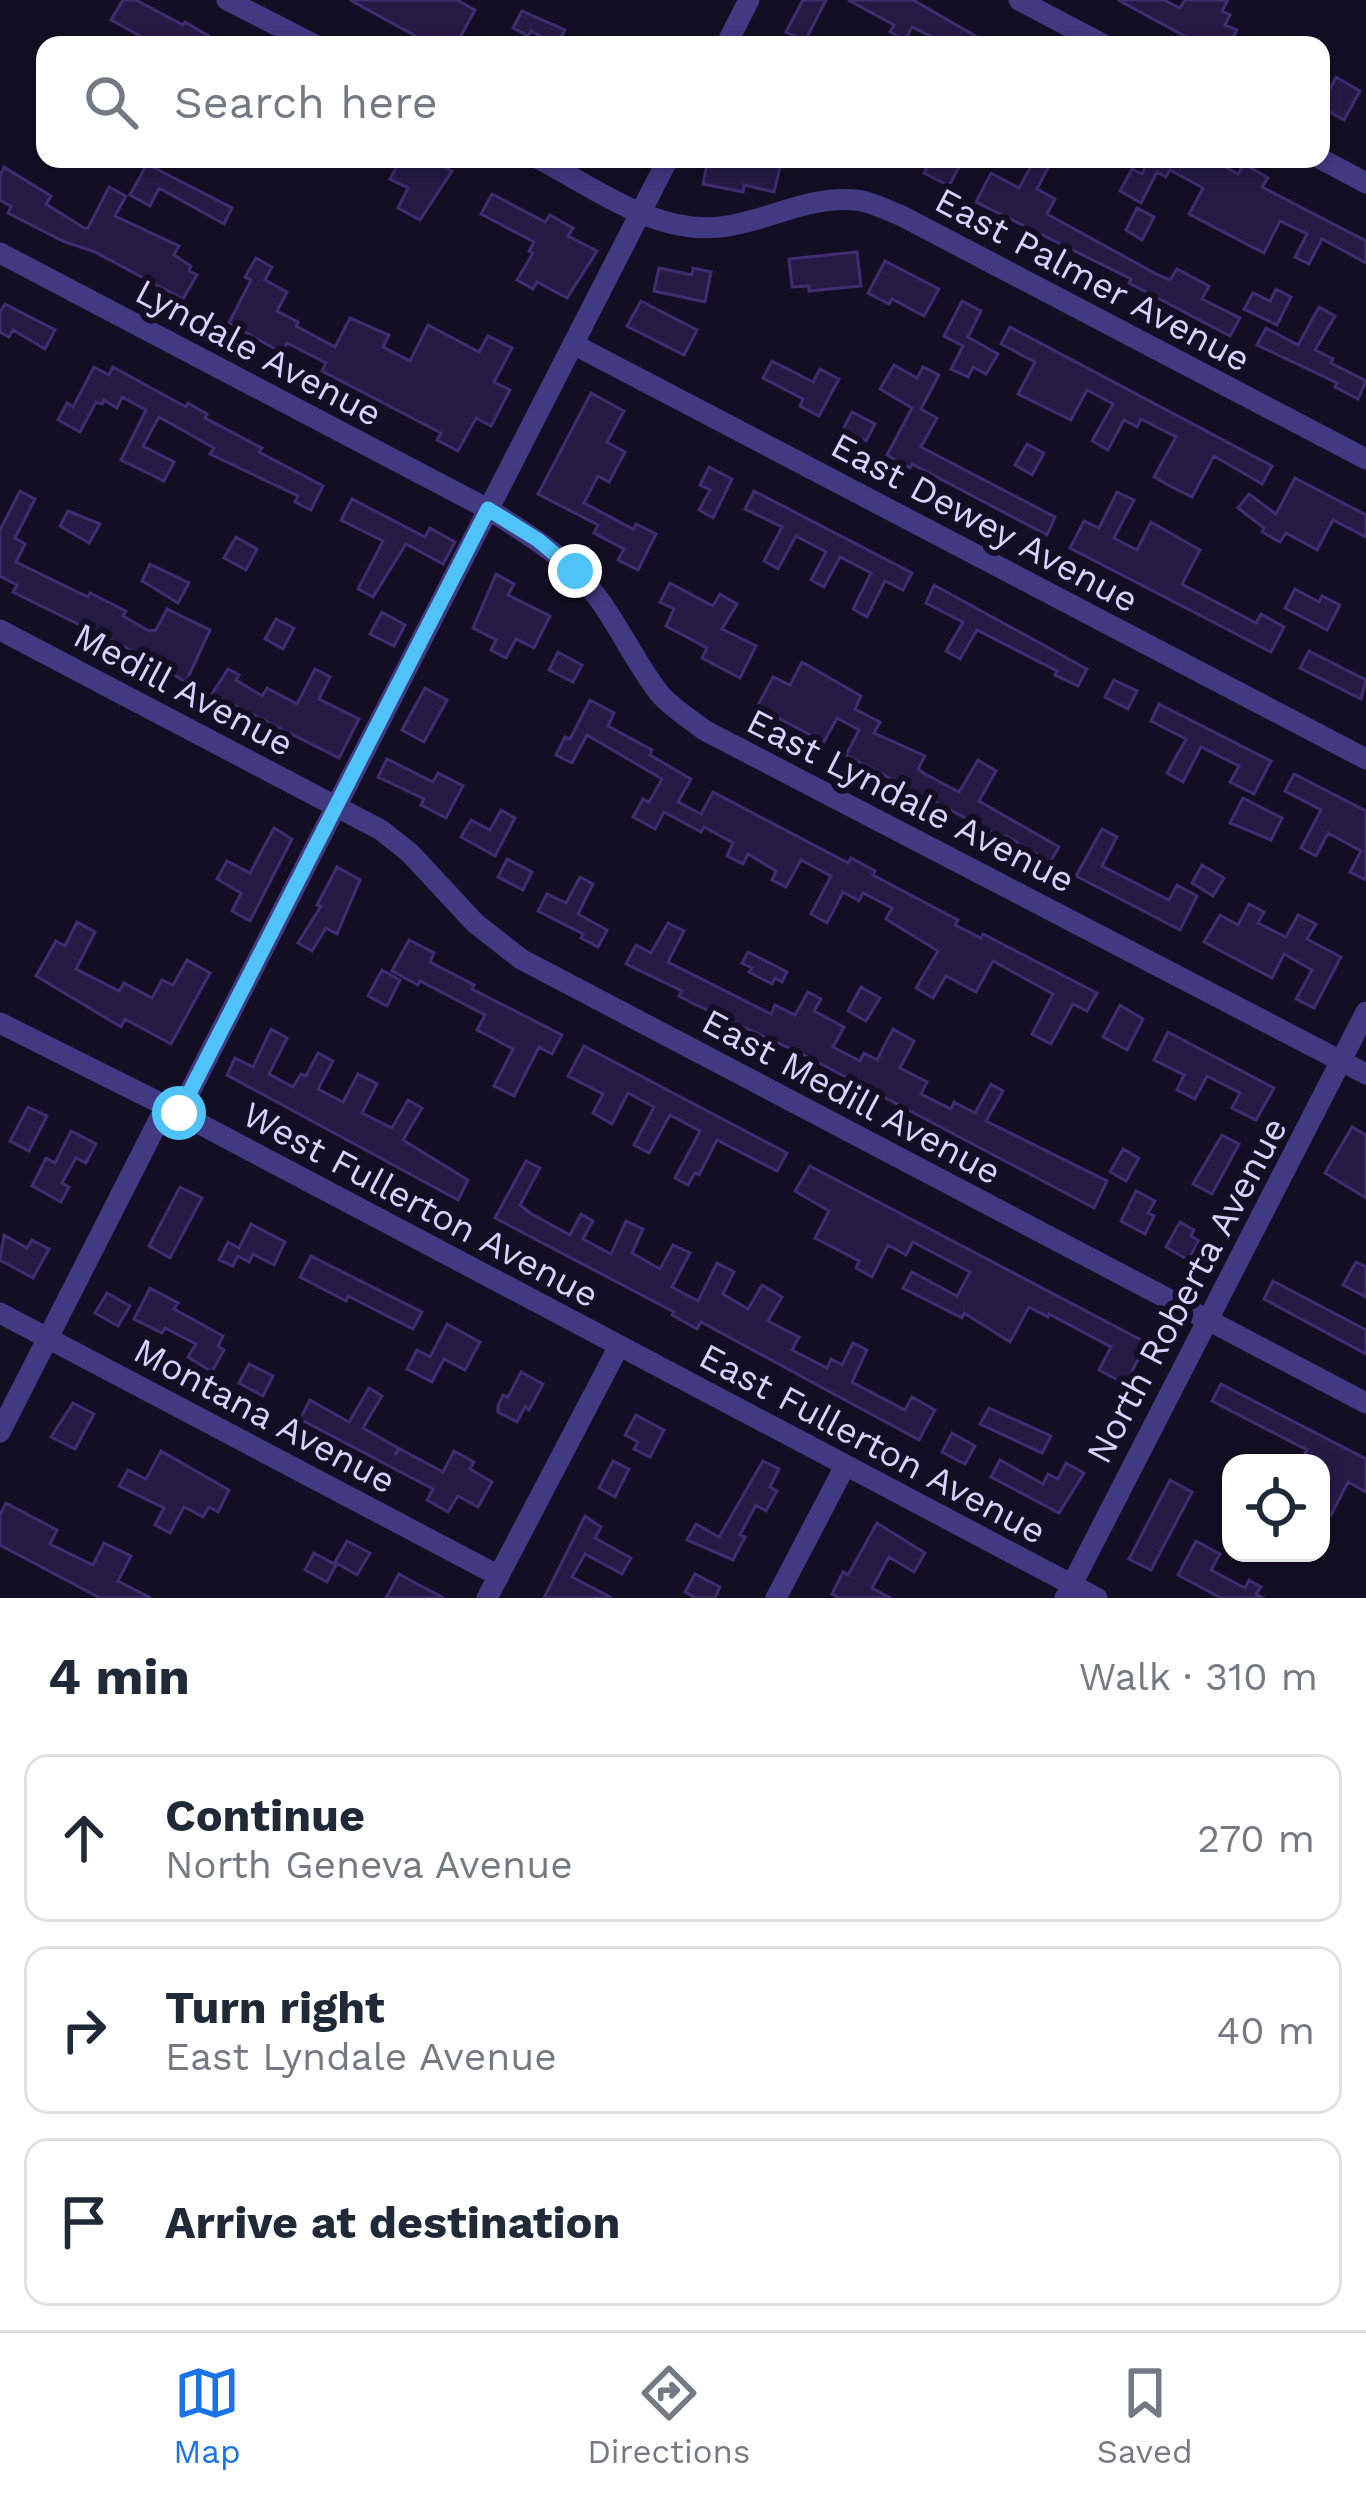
<!DOCTYPE html>
<meta charset="utf-8">
<style>
:root{--surface:#fff;--page:#f2f2f3;--text:#1f2937;--muted:#747a83;--line:#e0e1e3;--accent:#1a73e8}
body{margin:0;font-family:"Work Sans",sans-serif;background:var(--page);color:var(--text)}
.controls{position:absolute;right:36px;bottom:36px;display:grid;overflow:hidden;border-radius:24px;box-shadow:0 6px 18px #0003}
.controls button{width:108px;height:108px;display:grid;place-items:center;padding:0;border:0;border-bottom:3px solid var(--line);background:var(--surface);color:var(--text);font:60px sans-serif}
.stop{position:absolute;width:36px;height:36px;margin:-27px;border:9px solid #4fc3f7;border-radius:50%;background:#fff}
.stop.end{background:#4fc3f7;border-color:#fff;box-shadow:0 3px 12px #0008}
.list{margin:0;padding:0;list-style:none}
h2{display:flex;justify-content:space-between;align-items:center;height:156px;margin:0;padding:0 48px;font-size:51px}
h2 small{font-size:39px;font-weight:400;color:var(--muted)}
.list li{display:grid;grid-template-columns:78px 1fr auto;gap:36px;align-items:center;box-sizing:border-box;height:168px;margin:0 24px 24px;padding:0 24px;border:3px solid var(--line);border-radius:24px}
.list b{display:block;font-size:45px;white-space:nowrap}
.list p{margin:0;font-size:39px;white-space:nowrap;color:var(--muted)}
.list em{font-size:39px;font-style:normal;color:var(--muted)}
.icon{flex:none;width:66px;height:66px;fill:none;stroke:currentColor;stroke-width:2;stroke-linecap:round;stroke-linejoin:round}
.map{position:relative;flex:none;width:1366px;height:1598px;overflow:hidden}
.search{position:absolute;background:var(--surface);box-shadow:0 6px 18px #0003;left:36px;right:36px;top:36px;height:132px;display:flex;align-items:center;gap:30px;box-sizing:border-box;padding:0 42px;border-radius:24px;color:var(--muted);font-size:45px}
.sheet{height:732px;background:var(--surface)}
nav{display:flex;justify-content:space-around;align-items:center;box-sizing:border-box;height:168px;border-top:3px solid var(--line);background:var(--surface);font-size:33px;color:var(--muted)}
nav a{display:grid;justify-items:center;gap:6px}
nav .on{color:var(--accent)}
.map>svg:first-child{display:block}
.building{fill:#261a45;stroke:#3f2c71;stroke-width:3}
.lines{fill:none;stroke-linecap:round;stroke-linejoin:round}
.minor{stroke:#423983;stroke-width:21}
.route{stroke:#4fc3f7;stroke-width:15}
.labels{text-anchor:middle;stroke-width:12;stroke-linejoin:round;paint-order:stroke}
.street-label{font-size:36px;fill:#dad1ff;stroke:#140e24}
</style>
<div class="map">
<svg width="1366" height="1598" viewBox="0 0 1366 1598">
<rect width="100%" height="100%" fill="#140e24"/>
<path class="building" d="M123 0H136L183 25 185 22 224 45H179L170 40 167 45H157L111 20Z
M350 0H457L475 10 456 45H432Z
M803 0H826L805 41 786 32Z
M848 0H913L991 45H938L940 41 912 27 905 40 890 32 894 25Z
M1118 0H1164L1180 8 1185 0H1228L1222 11 1230 15 1225 25 1237 30 1229 45H1201Z
M522 11 565 30 557 45 531 31 528 36 513 28Z
M1336 77 1360 91 1344 120 1321 107Z
M401 159H430L452 171 420 220 398 208 408 188 390 179Z
M708 159H782L774 192 744 185 743 192 703 184Z
M931 159H963L949 186 924 173Z
M1035 159 1050 164 1037 189 1055 199 1047 214 1158 275 1170 280 1177 269 1209 286 1202 299 1240 318 1230 336 1129 283 1131 279 976 202 991 173 1019 188Z
M1133 159H1211L1238 174 1244 164 1268 178 1262 187 1366 241V263L1322 239 1309 264 1295 257 1307 234 1280 221 1264 253 1189 214 1203 188 1170 170 1166 177 1157 172 1141 203 1120 191 1132 169 1142 174 1146 166Z
M147 164 232 208 224 224 159 188 150 206 130 195Z
M4 167 51 196 46 204 84 228H88L109 187 126 196 115 216 179 246 174 255 191 266 189 271 197 275 183 299 95 252 63 241 8 213 11 206 0 200V176Z
M492 194 545 222 550 215 573 228 568 236 597 251 567 298 537 282 533 289 517 280 533 253 529 251 534 242 481 214Z
M1137 208 1154 217 1142 240 1126 230Z
M857 252 861 286 809 291V286L792 287 789 259Z
M256 258 272 267 265 280 287 292 277 311 298 322 296 326 335 347 350 318 389 335 383 347 410 361 428 325 479 352 488 336 512 348 494 382 510 390 491 426 476 418 458 451 437 440 441 433 322 371 326 363 287 343 282 353 229 323 251 280 245 277Z
M885 261 939 289 924 316 892 299 889 304 868 293Z
M659 268 692 275 693 268 711 272 705 302 654 291Z
M1276 289 1291 297 1277 325 1244 309 1253 293 1270 301Z
M641 301 697 330 684 355 627 326Z
M962 301 981 311 968 337 998 354 986 374 973 367 968 377 951 369 963 346 944 336Z
M5 304 55 330 45 349 13 330 9 337 0 332V312Z
M1319 307 1335 316 1315 350 1333 359 1331 363 1366 381 1358 399 1335 387 1337 383 1257 345 1266 328 1298 345Z
M1010 327 1272 466 1262 484 1214 456 1192 497 1170 486 1154 477 1176 437 1141 419 1137 427 1124 420 1108 450 1092 441 1113 404 1087 390 1071 420 1018 394 1035 362 1001 344Z
M772 361 813 382 820 369 839 379 819 416 800 406 803 399 763 378Z
M894 365 917 378 923 367 939 375 921 409 937 418 921 447 1055 517 1047 535 912 464 910 468 887 455 912 408 880 389Z
M94 367 109 375 113 367 186 407 188 403 207 414 205 418 262 448 259 452 323 486 311 510 295 502 298 496 210 454 214 448 159 417 143 446 174 462 164 481 121 460 146 410 122 397 117 408 104 400 102 404 96 402 80 432 58 420 67 403 73 407Z
M591 393 624 411 607 442 625 452 609 482 598 476 584 503 633 529 636 524 656 534 638 570 618 560 624 549 594 533 598 525 538 494Z
M852 412 875 424 866 441 843 429Z
M1027 444 1044 453 1032 475 1015 465Z
M709 467 732 479 713 518 699 510 710 490 700 485Z
M1295 478 1366 515V537L1333 520 1317 550 1286 533 1280 542 1262 532 1264 528 1238 508 1249 494 1276 514Z
M20 491 35 499 15 538 25 544 16 562 88 597 90 593 126 611 123 616 149 631 156 630 167 609 210 630 186 682 137 653 13 592 17 585 0 576V530Z
M754 491 912 573 903 590 885 581 867 617 853 609 871 573 840 557 824 587 811 580 826 552 796 536 778 569 764 561 782 527 745 509Z
M1117 492 1134 500 1114 538 1137 550 1151 522 1200 550 1182 584 1256 623 1261 614 1284 627 1271 652 1070 548 1084 521 1099 528Z
M352 499 425 537 430 528 455 542 443 564 406 544 373 597 358 589 383 541 341 520Z
M68 511 100 524 89 543 60 526Z
M236 537 257 549 246 570 224 558Z
M150 564 189 583 178 603 142 581Z
M496 574 514 584 508 595 550 616 534 648 516 639 506 658 491 650 496 640 473 628Z
M670 583 713 606 720 594 737 604 722 629 756 646 740 678 702 658 707 648 666 626 674 609 660 602Z
M934 585 1087 669 1078 686 1055 675 1057 671 977 630 960 659 946 651 963 622 926 603Z
M1295 589 1319 602 1322 596 1340 605 1327 630 1285 608Z
M382 612 405 625 394 646 370 634Z
M276 619 294 628 283 649 265 639Z
M1309 651 1366 680 1361 699 1300 668Z
M558 652 582 665 573 682 549 670Z
M802 662 861 696 855 709 880 722 874 733 925 756 918 769 925 774 959 792 978 760 996 771 979 801 1059 847 1050 862 1006 836 1005 839 846 755 859 730 837 718 824 742 757 707 773 677 790 685Z
M228 669 239 675 236 680 262 696 267 688 297 704 315 669 330 677 319 699 359 719 339 758 212 694Z
M1114 680 1137 691 1128 709 1105 697Z
M425 688 447 700 424 742 402 730Z
M590 700 614 713 608 726 652 750 650 755 691 779 678 802 701 814 713 792 848 863 851 858 875 871 873 875 958 920 955 925 981 938 983 934 1097 993 1087 1011 1073 1004 1051 1044 1032 1034 1053 994 993 961 976 992 946 976 933 998 916 988 938 951 886 919 892 908 863 893 859 901 843 892 827 923 811 914 831 876 801 860 786 887 772 880 776 871 748 854 743 864 727 856 733 843 704 827 701 832 664 812 655 829 633 817 643 799 649 802 662 779 587 735 572 763 556 755 565 737 570 739Z
M1159 704 1271 761 1254 794 1230 782 1239 766 1201 747 1183 782 1167 773 1186 739 1151 721Z
M387 759 433 782 438 773 463 786 446 818 421 805 424 799 378 777Z
M1294 774 1366 811V880L1350 872 1361 851 1328 833 1316 856 1301 848 1321 810 1285 791Z
M1243 798 1282 818 1271 840 1230 823Z
M501 810 515 818 495 856 461 837 471 820 490 830Z
M274 828 292 839 250 921 232 911 241 893 217 879 227 861 250 873Z
M1102 829 1117 837 1102 866 1169 900 1177 885 1197 896 1180 930 1076 876Z
M507 859 532 872 523 890 498 877Z
M1202 865 1224 878 1213 896 1192 883Z
M337 867 360 880 337 934 326 928 312 951 298 943 321 906 317 905Z
M580 877 593 884 578 914 607 930 598 947 581 938 583 934 538 911 547 894 566 903Z
M1249 904 1264 912 1258 923 1286 937 1298 915 1316 924 1307 939 1341 957 1314 1008 1296 999 1312 970 1284 954 1272 978 1204 942 1220 915 1238 925Z
M77 922 95 932 76 969 119 991 124 983 152 998 162 980 173 985 187 960 210 973 171 1044 125 1019 121 1027 36 976 56 941 65 946Z
M668 923 684 931 668 962 771 1014 775 1005 795 1015 808 992 821 999 814 1011 844 1027 833 1047 860 1061 864 1053 877 1060 893 1029 914 1041 900 1068 927 1082 921 1094 951 1109 954 1102 975 1113 991 1084 1003 1091 986 1121 1107 1181 1094 1208 806 1056 692 1003 679 996 682 991 626 964 636 945 651 953Z
M409 940 434 953 430 962 474 985 472 989 562 1035 552 1054 539 1047 514 1096 494 1086 513 1049 477 1030 485 1015 420 981 418 985 392 971Z
M748 952 787 972 782 982 775 978 772 984 749 972 752 968 742 963Z
M382 970 400 980 387 1006 368 996Z
M861 987 880 998 866 1021 848 1011Z
M1120 1005 1143 1019 1127 1050 1103 1037Z
M271 1029 287 1038 269 1074 293 1087 301 1074 306 1076 318 1053 333 1061 318 1089 343 1102 358 1074 377 1084 362 1113 392 1128 408 1100 422 1108 403 1140 468 1180 458 1200 227 1075 235 1058 253 1067Z
M1168 1032 1274 1088 1256 1120 1232 1108 1240 1093 1207 1076 1195 1099 1177 1090 1184 1075 1154 1060Z
M584 1046 787 1153 777 1171 717 1140 699 1175 695 1173 688 1185 675 1178 700 1131 670 1115 649 1153 634 1145 654 1107 628 1093 612 1124 593 1113 603 1094 568 1076Z
M28 1107 47 1116 29 1151 10 1141Z
M1352 1127 1366 1135V1198L1325 1173Z
M71 1131 96 1144 86 1163 76 1158 62 1183 69 1187 61 1202 32 1186 46 1158 55 1163Z
M1222 1135 1239 1144 1212 1194 1193 1184Z
M1123 1149 1139 1158 1126 1181 1110 1172Z
M526 1161 540 1168 520 1205 530 1213 570 1235 581 1214 593 1221 583 1239 611 1254 626 1221 643 1229 632 1253 660 1269 673 1245 690 1253 672 1287 698 1301 717 1263 734 1272 723 1294 748 1309 762 1285 782 1297 768 1321 799 1337 792 1350 827 1368 831 1359 842 1365 853 1343 867 1350 852 1382 905 1410 912 1397 935 1410 919 1440 701 1322 697 1329 672 1315 674 1312 495 1218Z
M810 1166 1147 1343 1125 1384 1099 1370 1111 1347 1049 1314 1048 1317 1029 1307 1010 1342 964 1313 962 1318 903 1288 912 1272 957 1296 970 1272 913 1242 906 1255 888 1245 872 1277 856 1268 859 1261 815 1238 829 1211 795 1191Z
M180 1187 202 1198 170 1258 149 1246Z
M1136 1191 1155 1201 1148 1213 1154 1216 1145 1234 1121 1221Z
M1180 1222 1194 1230 1191 1236 1199 1241 1188 1260 1166 1247Z
M251 1224 285 1242 274 1265 253 1254 249 1262 238 1256 233 1266 219 1260 228 1242 239 1248Z
M4 1235 27 1248 32 1240 49 1249 33 1278 0 1260Z
M311 1256 422 1312 413 1329 348 1296 346 1301 300 1277Z
M1356 1262 1366 1267V1297L1343 1285Z
M1273 1281 1366 1330V1354L1264 1299Z
M150 1288 178 1303 174 1309 223 1336 218 1346 224 1350 212 1372 188 1357 196 1344 165 1328 162 1333 134 1319Z
M107 1293 130 1306 118 1326 95 1313Z
M447 1324 480 1342 465 1370 444 1359 432 1382 407 1369 417 1350 430 1357Z
M249 1364 273 1376 263 1396 239 1383Z
M521 1372 543 1384 529 1410 525 1407 517 1422 498 1412V1406L503 1395 508 1397Z
M1221 1384 1366 1459V1492L1348 1482 1331 1515 1321 1510V1463H1300L1307 1450 1212 1401Z
M369 1388 382 1396 363 1428 398 1448 395 1455 400 1449 443 1472 454 1451 474 1462 470 1469 492 1482 478 1507 458 1496 448 1512 427 1500 433 1489 300 1419 310 1400 349 1422Z
M73 1403 94 1414 75 1449 51 1437Z
M989 1408 1051 1436 1042 1453 980 1424Z
M636 1415 664 1430 650 1457 634 1449 638 1442 625 1435Z
M952 1433 975 1446 965 1464 942 1452Z
M161 1451 229 1490 218 1512 209 1507 203 1517 184 1507 170 1533 155 1525 164 1508 119 1486 128 1470 146 1479Z
M1000 1460 1043 1484 1048 1474 1058 1479 1066 1463 1084 1473 1059 1513 991 1477Z
M613 1461 629 1469 615 1497 599 1488Z
M763 1461 779 1469 770 1487 777 1491 766 1511 756 1505 740 1535 745 1537 733 1560 687 1540 696 1524 719 1537Z
M1170 1480 1192 1492 1151 1570 1129 1559Z
M6 1503 57 1530 50 1544 93 1565 104 1543 131 1556 118 1581 151 1598H100L0 1545V1515Z
M585 1516 601 1527 595 1538 631 1558 622 1574 585 1554 572 1577 612 1598H544Z
M877 1523 925 1553 914 1572 889 1557 872 1588 891 1598H839L832 1594 843 1572 848 1575Z
M347 1541 370 1553 357 1575 335 1562Z
M1196 1541 1220 1554 1211 1570 1245 1588 1249 1580 1261 1587 1256 1594 1263 1598H1221L1178 1575Z
M314 1553 336 1565 327 1582 305 1570Z
M399 1574 419 1585 444 1598H386Z
M695 1574 720 1587 715 1598H696L685 1592Z"/>
<g class="lines">
<path class="minor" d="M227 0 315 45
M1019 0 1104 45
M726 45 749 0
M539 159C585 183 639 222 692 227 750 234 799 194 856 200 870 201 886 210 900 215L1366 459
M1321 159 1366 183
M0 253 488 509C529 535 570 559 598 598 621 629 636 664 660 694 672 708 690 719 704 730L1366 1074
M573 344 1366 759
M0 630 381 830 410 853 475 923 521 959 1366 1403
M0 1023 166 1106 1097 1598
M179 1113 668 159
M0 1313 499 1576
M0 1432 166 1106
M487 1598 619 1346
M776 1598 845 1466
M1065 1598 1366 1012"/>
</g>
<g class="lines">
<path class="route" d="M179 1113 488 509 538 540 575 571"/>
</g>
<g class="labels">
<g class="street-label">
<text transform="translate(1093 279) rotate(28)" y="13">East Palmer Avenue</text>
<text transform="translate(259 352) rotate(28)" y="13">Lyndale Avenue</text>
<text transform="translate(985 522) rotate(28)" y="13">East Dewey Avenue</text>
<text transform="translate(184 689) rotate(28)" y="13">Medill Avenue</text>
<text transform="translate(911 800) rotate(27)" y="13">East Lyndale Avenue</text>
<text transform="translate(852 1096) rotate(28)" y="13">East Medill Avenue</text>
<text transform="translate(421 1204) rotate(28)" y="13">West Fullerton Avenue</text>
<text transform="translate(1186 1290) rotate(-62)" y="13">North Roberta Avenue</text>
<text transform="translate(265 1415) rotate(28)" y="13">Montana Avenue</text>
<text transform="translate(873 1443) rotate(28)" y="13">East Fullerton Avenue</text>
</g>
</g>
</svg>
<div class="controls">
<button><svg class="icon" aria-label="locate" viewBox="0 0 24 24"><circle cx="12" cy="12" r="6"/><path d="M12 2v4M12 18v4M2 12h4M18 12h4"/></svg></button>
</div>
<div class="stop" style="left:179px;top:1113px"></div>
<div class="stop end" style="left:575px;top:571px"></div>
<div class="search"><svg class="icon" aria-label="search" viewBox="0 0 24 24"><circle cx="10" cy="10" r="6"/><path d="M15 15l6 6"/></svg>Search here</div>
</div>
<section class="sheet">
<h2>4 min<small>Walk · 310 m</small></h2>
<ul class="list">
<li><svg class="icon" aria-label="ahead" viewBox="0 0 24 24"><path d="M12 20V5M6 11l6-6 6 6"/></svg><div><b>Continue</b><p>North Geneva Avenue</p></div><em>270 m</em></li>
<li><svg class="icon" aria-label="right" viewBox="0 0 24 24"><path d="M7 20v-9h11M14 6l5 5-5 5"/></svg><div><b>Turn right</b><p>East Lyndale Avenue</p></div><em>40 m</em></li>
<li><svg class="icon" aria-label="arrive" viewBox="0 0 24 24"><path d="M6 21V4h12l-3 4 3 4H6"/></svg><div><b>Arrive at destination</b></div></li>
</ul>
</section>
<nav>
<a class="on"><svg class="icon" aria-label="map" viewBox="0 0 24 24"><path d="M3 6l6-2 6 2 6-2v14l-6 2-6-2-6 2zM9 4v14M15 6v14"/></svg>Map</a>
<a><svg class="icon" aria-label="directions" viewBox="0 0 24 24"><path d="M12 3l9 9-9 9-9-9zM9 14v-3h6M13 9l2 2-2 2"/></svg>Directions</a>
<a><svg class="icon" aria-label="saved" viewBox="0 0 24 24"><path d="M7 4h10v16l-5-4-5 4z"/></svg>Saved</a>
</nav>
